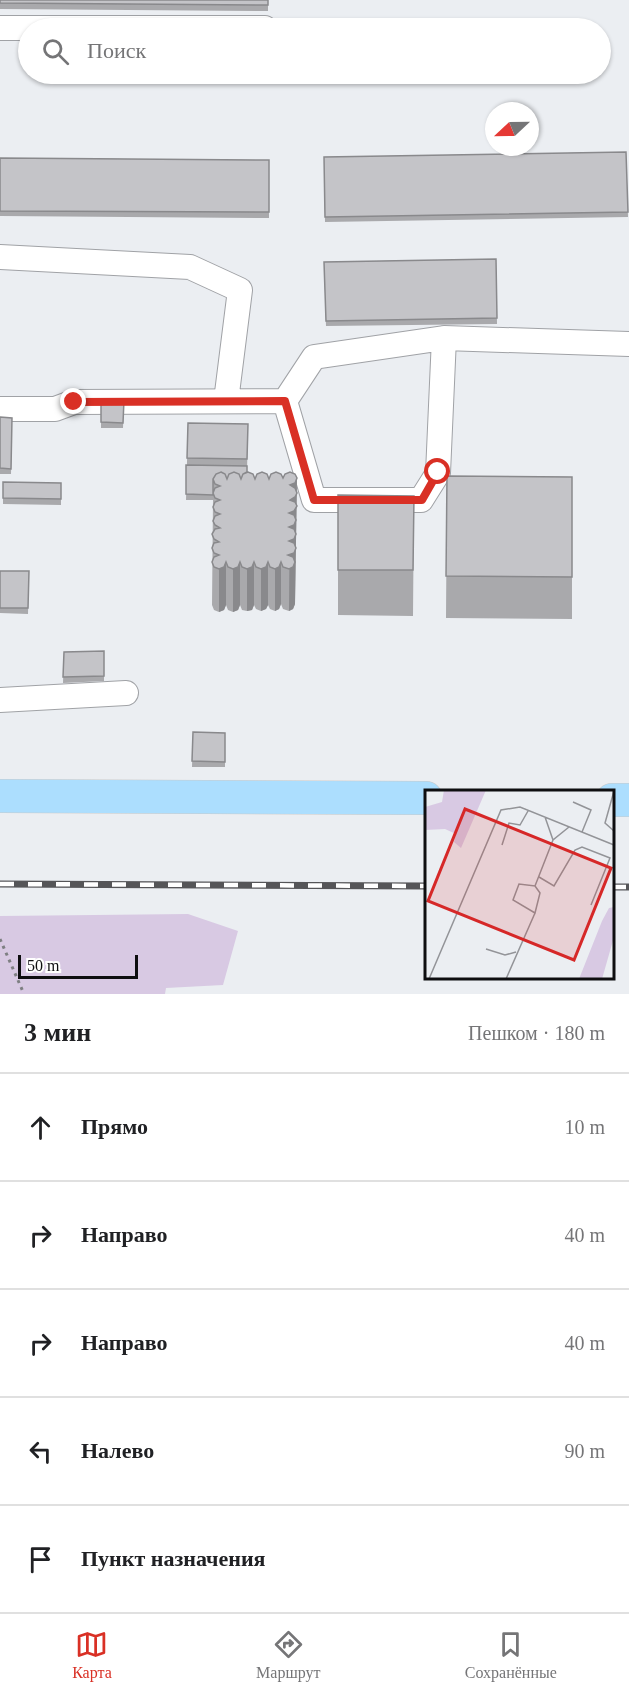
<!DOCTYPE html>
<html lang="ru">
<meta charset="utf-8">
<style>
:root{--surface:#fff;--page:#f6f6f6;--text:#202124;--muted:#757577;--line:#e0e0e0;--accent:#d93025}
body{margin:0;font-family:"Times New Roman",serif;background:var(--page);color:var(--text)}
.compass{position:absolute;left:485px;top:102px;width:54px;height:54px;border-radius:50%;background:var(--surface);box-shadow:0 2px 4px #0004;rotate:248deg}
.scale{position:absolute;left:18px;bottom:15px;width:120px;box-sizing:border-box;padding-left:6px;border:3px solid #0e0e10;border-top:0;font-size:16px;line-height:21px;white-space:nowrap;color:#0e0e10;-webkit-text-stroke:4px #fff;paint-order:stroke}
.stop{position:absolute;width:18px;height:18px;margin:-14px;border:4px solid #d93025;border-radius:50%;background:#fff}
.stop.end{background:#d93025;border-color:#fff;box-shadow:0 2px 6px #0008}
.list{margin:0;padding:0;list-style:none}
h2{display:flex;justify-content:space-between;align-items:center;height:78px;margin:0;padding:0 24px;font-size:26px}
h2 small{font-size:20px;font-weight:400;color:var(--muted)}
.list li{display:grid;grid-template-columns:39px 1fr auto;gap:18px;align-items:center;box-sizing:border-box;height:108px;padding:0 24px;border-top:2px solid var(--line)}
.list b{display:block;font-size:22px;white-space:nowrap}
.list em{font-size:20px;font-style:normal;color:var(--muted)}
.icon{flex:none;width:33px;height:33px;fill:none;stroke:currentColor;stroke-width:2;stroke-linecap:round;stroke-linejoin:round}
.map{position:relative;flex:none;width:629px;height:994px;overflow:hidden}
.search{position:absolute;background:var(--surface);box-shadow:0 2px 4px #0004;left:18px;right:18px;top:18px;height:66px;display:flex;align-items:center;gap:15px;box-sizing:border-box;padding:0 21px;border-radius:33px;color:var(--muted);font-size:22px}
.sheet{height:618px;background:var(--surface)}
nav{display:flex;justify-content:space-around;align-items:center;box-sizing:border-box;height:84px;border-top:2px solid var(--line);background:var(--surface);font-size:16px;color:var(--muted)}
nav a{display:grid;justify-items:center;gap:3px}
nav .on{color:var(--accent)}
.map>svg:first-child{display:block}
.green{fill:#d8c9e3}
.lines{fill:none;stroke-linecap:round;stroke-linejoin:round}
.minor-casing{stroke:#a0a2a6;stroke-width:26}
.highway-casing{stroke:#cacaca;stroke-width:34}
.path{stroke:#7e7f82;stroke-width:3;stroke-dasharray:3 4.5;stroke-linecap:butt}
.minor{stroke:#fff;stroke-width:24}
.highway{stroke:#acdefe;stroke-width:33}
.rail-casing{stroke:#555558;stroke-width:7}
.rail{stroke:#fff;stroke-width:4.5;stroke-dasharray:14;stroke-linecap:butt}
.wall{fill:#a9a9ac}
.shaded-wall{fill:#89898c}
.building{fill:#c4c4c8;stroke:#89898c;stroke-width:1.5}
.route{stroke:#d93025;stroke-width:8}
.inset-road{fill:none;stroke:#939498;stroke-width:1.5}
.view{fill:#d62828;fill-opacity:0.15;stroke:#d62828;stroke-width:3}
.inset-edge{fill:none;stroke:#0e0e10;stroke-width:3}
</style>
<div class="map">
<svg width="629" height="994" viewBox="0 0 629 994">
<rect width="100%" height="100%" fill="#ebeef2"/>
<path class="green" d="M188 914 238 931 223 985 166 988 165 994H0V916Z"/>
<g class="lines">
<defs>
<path id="minor" d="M0 28H265
M0 257 190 267 240 290 226 401
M444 338 438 473 421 500H314L285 401 314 357Z
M444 338 629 344
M0 409H55L74 402 285 401
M0 700 126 693"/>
<path id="highway" d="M0 796 426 798
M612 800H629"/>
</defs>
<use href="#minor" class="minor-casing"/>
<use href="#highway" class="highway-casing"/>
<path class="path" d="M0 939 24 994"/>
<use href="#minor" class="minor"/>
<use href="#highway" class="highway"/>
<defs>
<path id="rail" d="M0 884 426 886
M612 887H629"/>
</defs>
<use href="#rail" class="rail-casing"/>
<use href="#rail" class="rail"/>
</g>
<path class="wall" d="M0 0H268V11L0 9Z
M626 152 628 217 325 222 324 157Z
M0 158 269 160V218L0 216Z
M496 259 497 324 326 326 324 262Z
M101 400H124L123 428H101Z
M0 417 12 418 11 474H0Z
M188 423 248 424 247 472 255 479 297 478 295 604 293 609 289 611 283 609 281 604 279 609 275 611 270 609 268 605 266 609 261 611 256 609 254 605 252 610 247 611 242 610 240 605 238 610 233 612 228 610 226 605 224 610 219 612 214 610 212 605 213 500H186Z
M447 476 572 477V619L446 618Z
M3 482 61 483V505L3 504Z
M338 495 414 496 413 616 338 615Z
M0 571H29L28 614 0 613Z
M104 651V681L63 683 64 652Z
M193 732 225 733V767H192Z"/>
<path class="shaded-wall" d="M297 478 295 604 293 609 289 611 290 485Z
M226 562V605L224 610 219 612V569Z
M240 562V605L238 610 233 612V569Z
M254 562V605L252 610 247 611V569Z
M268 562V605L266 609 261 611V569Z
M281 562V604L279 609 275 611V569Z"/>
<path class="building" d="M0 0H268V5L0 3Z
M626 152 628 212 325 217 324 157Z
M0 158 269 160V212L0 211Z
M496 259 497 318 326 321 324 262Z
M101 400H124L123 423 101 422Z
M0 417 12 418 11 469 0 468Z
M188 423 248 424 247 459 187 458Z
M186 465 247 466V472L243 474 241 479 239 474 234 472 229 474 227 479 225 474 221 472 216 474 213 479V495L186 494Z
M221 472 225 474 227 479 229 474 234 472 239 474 241 479 243 474 248 472 253 474 255 479 257 474 262 472 267 474 269 479 271 474 276 472 281 474 283 478 285 474 290 472 295 474 297 478 295 483 290 485 295 488 297 493 295 497 290 500 295 502 297 506 294 511 289 513 294 515 296 520 294 525 289 527 294 529 296 534 294 539 289 541 294 543 296 548 294 553 288 555 293 557 295 562 293 567 289 569 283 567 281 562 279 567 275 569 270 567 268 562 266 567 261 569 256 567 254 562 252 567 247 569 242 567 240 562 238 567 233 569 228 567 226 562 224 567 219 569 214 567 212 562 214 557 219 555 214 553 212 548 214 543 219 542 214 539 212 534 215 529 220 528 215 525 213 521 215 516 220 514 215 512 213 507 215 502 220 500 215 498 213 493 215 488 220 486 215 484 213 479 216 474Z
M447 476 572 477V577L446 576Z
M3 482 61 483V499L3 498Z
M338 495 414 496 413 570H338Z
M0 571H29L28 608H0Z
M104 651V676L63 677 64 652Z
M193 732 225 733V762L192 761Z"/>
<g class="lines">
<path class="route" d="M74 402 285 401 314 500H422L438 472"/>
</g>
<g transform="translate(425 790)">
<rect width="189" height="189" fill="#ebeef2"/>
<path d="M19 0H61L36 58 29 52 31 44 20 39 0 40V17L17 12ZM189 117V147L177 189H154L177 131 184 118Z" fill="#d8c9e3"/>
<path class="inset-road" d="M189 1 180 33 189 41M148 12 166 20 157 42M120 27 128 50M77 55 84 33 95 35 103 21M114 87 129 96 150 60 157 57 185 68 166 115M110 96 115 103 110 123 88 110 94 94 110 96 128 50 144 37M61 159 80 165 91 162M4 189 76 20 95 17 189 55M81 189 110 123"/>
<path class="view" d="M40 19 186 78 149 170 3 111Z"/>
<rect width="189" height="189" class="inset-edge"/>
</g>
</svg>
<svg class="compass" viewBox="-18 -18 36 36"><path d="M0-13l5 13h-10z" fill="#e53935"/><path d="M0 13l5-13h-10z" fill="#757577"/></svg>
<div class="scale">50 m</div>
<div class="stop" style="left:438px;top:472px"></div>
<div class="stop end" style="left:74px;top:402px"></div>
<div class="search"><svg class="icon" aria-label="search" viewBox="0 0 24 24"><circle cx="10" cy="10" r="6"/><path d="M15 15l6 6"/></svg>Поиск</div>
</div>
<section class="sheet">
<h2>3 мин<small>Пешком · 180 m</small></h2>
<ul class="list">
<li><svg class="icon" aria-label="ahead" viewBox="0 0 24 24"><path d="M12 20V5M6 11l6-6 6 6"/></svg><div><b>Прямо</b></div><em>10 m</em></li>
<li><svg class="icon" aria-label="right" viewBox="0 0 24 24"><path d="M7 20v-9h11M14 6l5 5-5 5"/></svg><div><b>Направо</b></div><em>40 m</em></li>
<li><svg class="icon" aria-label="right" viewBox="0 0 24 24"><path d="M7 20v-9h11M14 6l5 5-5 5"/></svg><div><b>Направо</b></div><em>40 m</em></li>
<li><svg class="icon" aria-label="left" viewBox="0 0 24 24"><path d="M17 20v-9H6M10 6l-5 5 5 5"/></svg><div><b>Налево</b></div><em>90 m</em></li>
<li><svg class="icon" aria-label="arrive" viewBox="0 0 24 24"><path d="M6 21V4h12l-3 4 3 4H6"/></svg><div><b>Пункт назначения</b></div></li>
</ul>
</section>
<nav>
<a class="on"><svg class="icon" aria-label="map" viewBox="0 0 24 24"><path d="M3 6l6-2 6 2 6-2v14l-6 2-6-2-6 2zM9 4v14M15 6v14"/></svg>Карта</a>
<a><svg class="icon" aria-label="directions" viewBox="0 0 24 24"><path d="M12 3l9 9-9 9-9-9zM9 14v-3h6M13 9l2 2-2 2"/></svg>Маршрут</a>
<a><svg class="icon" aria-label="saved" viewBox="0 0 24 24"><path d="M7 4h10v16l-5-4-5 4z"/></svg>Сохранённые</a>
</nav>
